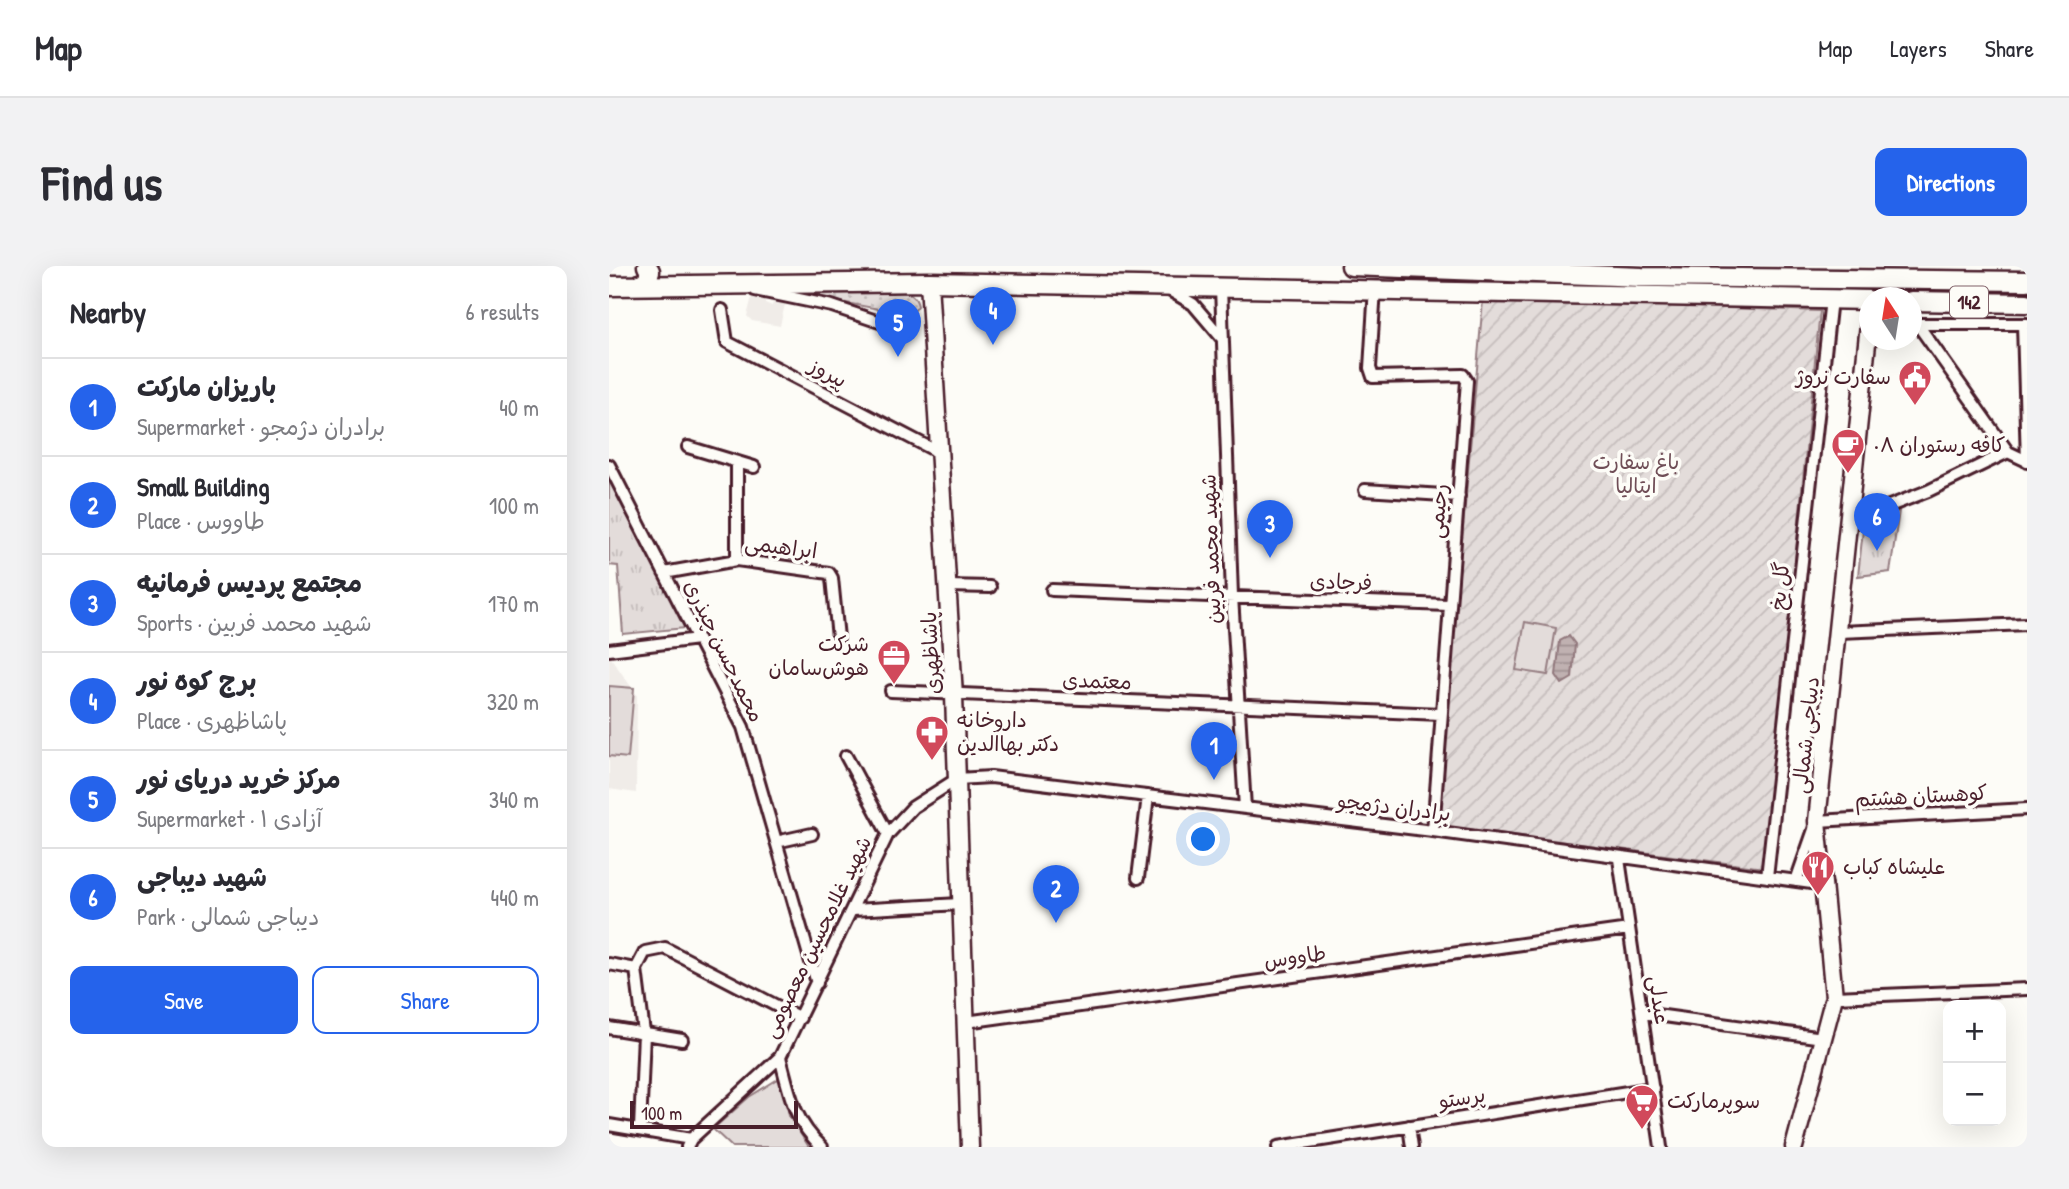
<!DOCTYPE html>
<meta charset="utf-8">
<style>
:root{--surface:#fff;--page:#f2f2f3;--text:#2b2b33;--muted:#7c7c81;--line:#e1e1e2;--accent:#2563eb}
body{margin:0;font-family:"Patrick Hand","Playpen Sans Arabic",sans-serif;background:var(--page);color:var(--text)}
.controls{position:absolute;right:21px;bottom:21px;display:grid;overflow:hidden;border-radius:14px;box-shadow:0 7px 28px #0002}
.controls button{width:63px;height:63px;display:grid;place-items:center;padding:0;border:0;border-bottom:2px solid var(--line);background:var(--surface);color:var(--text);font:35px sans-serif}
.compass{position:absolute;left:1250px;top:21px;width:63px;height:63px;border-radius:50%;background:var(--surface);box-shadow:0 7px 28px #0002;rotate:348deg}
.scale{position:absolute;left:21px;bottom:18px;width:168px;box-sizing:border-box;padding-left:7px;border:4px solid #4a1f2b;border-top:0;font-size:19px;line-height:24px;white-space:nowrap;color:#4a1f2b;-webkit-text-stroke:5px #fdfcf7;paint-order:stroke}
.you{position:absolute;left:595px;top:574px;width:24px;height:24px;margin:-18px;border:5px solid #fff;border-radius:50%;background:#1a73e8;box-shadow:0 0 0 10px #1a73e833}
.badge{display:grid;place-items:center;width:46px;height:46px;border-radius:50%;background:var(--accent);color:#fff;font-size:23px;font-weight:700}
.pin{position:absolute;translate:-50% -58px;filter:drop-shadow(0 2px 4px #0008)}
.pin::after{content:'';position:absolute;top:37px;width:24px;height:21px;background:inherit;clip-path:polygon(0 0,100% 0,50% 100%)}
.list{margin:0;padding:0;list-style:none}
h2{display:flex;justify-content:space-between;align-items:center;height:91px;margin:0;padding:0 28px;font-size:30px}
h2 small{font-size:23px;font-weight:400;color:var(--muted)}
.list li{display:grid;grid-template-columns:46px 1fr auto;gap:21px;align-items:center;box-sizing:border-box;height:98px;padding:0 28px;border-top:2px solid var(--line)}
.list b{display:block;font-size:26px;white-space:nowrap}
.list p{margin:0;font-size:23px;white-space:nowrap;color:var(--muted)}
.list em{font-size:23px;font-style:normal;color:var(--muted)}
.actions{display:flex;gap:14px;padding:21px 28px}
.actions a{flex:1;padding:16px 0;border:2px solid var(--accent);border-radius:14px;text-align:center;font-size:24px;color:var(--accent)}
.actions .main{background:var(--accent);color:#fff}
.map{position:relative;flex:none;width:1418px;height:881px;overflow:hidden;border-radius:14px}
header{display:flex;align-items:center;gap:42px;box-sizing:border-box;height:98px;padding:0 35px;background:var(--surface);border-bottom:2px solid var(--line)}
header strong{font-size:33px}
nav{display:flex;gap:38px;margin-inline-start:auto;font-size:24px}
.intro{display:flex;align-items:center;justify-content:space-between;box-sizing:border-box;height:168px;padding:0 42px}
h1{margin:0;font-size:49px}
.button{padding:18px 32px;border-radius:14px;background:var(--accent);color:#fff;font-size:24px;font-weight:700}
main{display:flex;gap:42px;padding:0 42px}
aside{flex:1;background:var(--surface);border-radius:14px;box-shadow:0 7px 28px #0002}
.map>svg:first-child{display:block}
.built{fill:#f0ece8}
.grass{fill:url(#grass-dots);stroke:#967e82;stroke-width:2}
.park{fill:url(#park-tufts);stroke:#967e82;stroke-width:2}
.garden{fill:url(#garden-furrows);stroke:#967e82;stroke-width:2}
.pitch{fill:#e3dcda;stroke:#967e82;stroke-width:2}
.water{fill:url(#water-rules);stroke:#91777b;stroke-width:2}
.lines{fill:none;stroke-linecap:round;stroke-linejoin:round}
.minor-casing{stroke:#4a1f2b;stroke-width:16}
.secondary-casing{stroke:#4a1f2b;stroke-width:21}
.primary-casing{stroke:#4a1f2b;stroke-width:23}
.minor{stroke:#fdfcf7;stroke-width:10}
.secondary{stroke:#fdfcf7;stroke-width:16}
.primary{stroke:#fdfcf7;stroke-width:18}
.labels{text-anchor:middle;stroke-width:7;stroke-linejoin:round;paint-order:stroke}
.shield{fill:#fdfcf7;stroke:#806168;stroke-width:2}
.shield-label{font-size:19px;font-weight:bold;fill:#4a1f2b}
.street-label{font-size:21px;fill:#4a1f2b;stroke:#fdfcf7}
.poi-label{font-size:21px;fill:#4a1f2b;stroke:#fdfcf7;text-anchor:start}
.park-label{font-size:21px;fill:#704e57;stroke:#fdfcf7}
</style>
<header>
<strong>Map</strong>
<nav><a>Map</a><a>Layers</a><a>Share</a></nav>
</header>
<div class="intro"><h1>Find us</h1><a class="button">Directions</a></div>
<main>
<aside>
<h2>Nearby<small>6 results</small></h2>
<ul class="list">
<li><span class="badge">1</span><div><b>باریزان مارکت</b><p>Supermarket · برادران دژمجو</p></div><em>40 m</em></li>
<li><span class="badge">2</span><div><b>Small Building</b><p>Place · طاووس</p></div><em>100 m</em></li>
<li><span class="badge">3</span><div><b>مجتمع پردیس فرمانیه</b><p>Sports · شهید محمد فربین</p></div><em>170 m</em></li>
<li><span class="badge">4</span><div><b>برج کوه نور</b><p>Place · پاشاظهری</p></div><em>320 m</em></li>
<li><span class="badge">5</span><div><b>مرکز خرید دریای نور</b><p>Supermarket · آزادی ۱</p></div><em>340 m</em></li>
<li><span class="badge">6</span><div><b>شهید دیباجی</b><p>Park · دیباجی شمالی</p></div><em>440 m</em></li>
</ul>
<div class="actions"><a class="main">Save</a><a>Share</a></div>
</aside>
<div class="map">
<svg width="1418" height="881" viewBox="0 0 1418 881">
<defs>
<pattern id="grass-dots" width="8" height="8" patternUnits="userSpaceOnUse" patternTransform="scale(1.75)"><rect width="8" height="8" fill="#e3dcda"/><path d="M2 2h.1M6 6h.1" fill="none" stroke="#c4bcbb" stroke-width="1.8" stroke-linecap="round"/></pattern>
<pattern id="park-tufts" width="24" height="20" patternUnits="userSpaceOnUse" patternTransform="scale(1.75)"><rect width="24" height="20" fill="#e3dcda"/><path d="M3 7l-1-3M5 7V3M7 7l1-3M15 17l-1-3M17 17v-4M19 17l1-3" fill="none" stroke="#c4bcbb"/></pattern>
<pattern id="garden-furrows" width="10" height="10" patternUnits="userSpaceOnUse" patternTransform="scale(1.75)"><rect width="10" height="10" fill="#e3dcda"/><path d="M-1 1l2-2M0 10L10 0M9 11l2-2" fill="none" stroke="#c4bcbb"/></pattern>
<pattern id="water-rules" width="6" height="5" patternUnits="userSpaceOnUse" patternTransform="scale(1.75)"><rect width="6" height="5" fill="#c0b1b1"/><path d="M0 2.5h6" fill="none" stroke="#9e8f90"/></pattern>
</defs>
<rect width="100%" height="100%" fill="#fdfcf7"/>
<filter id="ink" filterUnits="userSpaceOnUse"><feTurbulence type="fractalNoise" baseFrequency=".0143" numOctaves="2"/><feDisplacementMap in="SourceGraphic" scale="14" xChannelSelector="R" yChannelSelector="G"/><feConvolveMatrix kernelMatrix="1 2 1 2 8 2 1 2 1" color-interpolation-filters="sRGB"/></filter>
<g filter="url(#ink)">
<path class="built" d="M144 27 157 30 156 37 163 40 165 32 177 34 171 60 143 55 138 50Z
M2 392 28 429 27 527 0 523V393Z"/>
<path class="grass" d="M291 25C300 27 307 29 309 40L302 49 183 27Z"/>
<path class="park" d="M0 212 77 362 14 368 9 300 0 299Z
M1290 245 1281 306 1249 310 1254 264Z"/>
<path class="garden" d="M874 34 1211 45 1155 602 828 559Z"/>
<path class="pitch" d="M916 356 947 362 939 409 907 404Z
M0 420 25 422 19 492 0 490Z
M169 813 175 819 180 850 200 881H123L104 863 140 831Z"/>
<path class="water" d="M960 370 966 378 963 412 953 418 947 409 951 375Z"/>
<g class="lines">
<defs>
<path id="minor" d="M612 21 623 330 636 542
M557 22 584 38 612 71
M766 22 761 102 764 111 854 109 858 115 824 565
M146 24 223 40 294 64
M113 44 118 76 331 187
M1302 49 1399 186 1418 195
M1308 58H1418
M1414 58 1418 196
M79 181 145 201
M128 196V294
M0 199 134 461 208 717
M756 224 850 230
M1242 255 1319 225 1399 186
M55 307 128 294 220 307 223 312 229 372
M339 320 381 321
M443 324 839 339
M1230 366 1418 358
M0 384 89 373
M282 425 832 448
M237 490 279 568
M167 576 203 568
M1010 593 1052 881
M1158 611 1222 33
M529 612 539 530
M1187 615 1208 555 1418 543
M244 644 351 638
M0 698 27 703
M27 703 36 686 56 682 191 752
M27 703 35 767 31 863
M1225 731 1418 723
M1033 747 1214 772
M357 756 1020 663
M0 762 73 774
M171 791C181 828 184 854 213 881
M0 859 82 873
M800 860 803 881
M78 881 82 873 171 791 279 568 304 541 348 513 382 511 824 565 1217 619
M669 881 1044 822"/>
<path id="secondary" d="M320 16 345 430 361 881
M1185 881 1225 731 1208 555 1260 58"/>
<path id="primary" d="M742 0 1033 11 1418 15
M29 19 38 14 41 5 38 0
M0 20 320 16 1260 34
M1302 35 1418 37"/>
</defs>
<use href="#minor" class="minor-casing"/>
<use href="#secondary" class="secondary-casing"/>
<use href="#primary" class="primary-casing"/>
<use href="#minor" class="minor"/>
<use href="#secondary" class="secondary"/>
<use href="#primary" class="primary"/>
</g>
</g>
<defs>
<symbol id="civic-pin" viewBox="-11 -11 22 30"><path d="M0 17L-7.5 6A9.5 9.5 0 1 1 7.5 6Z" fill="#d1495b" stroke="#fdfcf7"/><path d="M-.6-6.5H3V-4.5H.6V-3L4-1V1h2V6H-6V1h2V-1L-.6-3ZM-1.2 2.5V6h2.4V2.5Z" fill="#fff"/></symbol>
<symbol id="cafe-pin" viewBox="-11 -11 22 30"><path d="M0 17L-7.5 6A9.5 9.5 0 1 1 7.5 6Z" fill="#d1495b" stroke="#fdfcf7"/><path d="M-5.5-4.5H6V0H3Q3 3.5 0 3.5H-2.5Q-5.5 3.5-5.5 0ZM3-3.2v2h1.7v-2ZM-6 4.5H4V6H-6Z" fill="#fff"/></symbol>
<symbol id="office-pin" viewBox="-11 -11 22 30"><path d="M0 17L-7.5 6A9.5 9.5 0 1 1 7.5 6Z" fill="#d1495b" stroke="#fdfcf7"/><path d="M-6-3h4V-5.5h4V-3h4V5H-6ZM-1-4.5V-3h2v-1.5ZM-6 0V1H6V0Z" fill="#fff"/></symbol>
<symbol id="pharmacy-pin" viewBox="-11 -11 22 30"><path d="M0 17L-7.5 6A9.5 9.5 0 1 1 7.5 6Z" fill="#d1495b" stroke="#fdfcf7"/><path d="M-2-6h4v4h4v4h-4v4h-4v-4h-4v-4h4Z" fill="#fff"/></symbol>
<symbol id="restaurant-pin" viewBox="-11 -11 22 30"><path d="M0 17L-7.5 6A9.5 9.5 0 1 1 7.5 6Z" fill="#d1495b" stroke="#fdfcf7"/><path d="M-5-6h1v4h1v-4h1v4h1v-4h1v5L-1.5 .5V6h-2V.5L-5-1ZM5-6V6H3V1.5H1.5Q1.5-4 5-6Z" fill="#fff"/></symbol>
<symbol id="supermarket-pin" viewBox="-11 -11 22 30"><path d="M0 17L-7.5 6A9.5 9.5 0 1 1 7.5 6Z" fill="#d1495b" stroke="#fdfcf7"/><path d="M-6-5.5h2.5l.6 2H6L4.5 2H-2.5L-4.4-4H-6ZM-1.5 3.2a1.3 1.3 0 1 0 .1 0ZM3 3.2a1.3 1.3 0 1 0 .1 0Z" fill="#fff"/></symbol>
</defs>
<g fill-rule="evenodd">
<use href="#civic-pin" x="1287" y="92" width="38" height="52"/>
<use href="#cafe-pin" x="1220" y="160" width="38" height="52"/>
<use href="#office-pin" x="266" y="371" width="38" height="52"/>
<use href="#pharmacy-pin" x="304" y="447" width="38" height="52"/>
<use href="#restaurant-pin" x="1190" y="582" width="38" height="52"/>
<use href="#supermarket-pin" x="1014" y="816" width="38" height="52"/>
</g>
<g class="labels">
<rect class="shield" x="1341" y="20.5" width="38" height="31" rx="5"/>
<g class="shield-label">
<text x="1360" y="43">142</text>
</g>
<g class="street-label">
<text transform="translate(219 107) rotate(28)" y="7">پیروز</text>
<text transform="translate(829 245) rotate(-85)" y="7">رحیمی</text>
<text transform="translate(172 281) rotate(7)" y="7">ابراهیمی</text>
<text transform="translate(602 283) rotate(-92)" y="7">شهید محمد فربین</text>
<text transform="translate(732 316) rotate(2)" y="7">فرجادی</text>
<text transform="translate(1171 320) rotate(-84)" y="7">گل یخ</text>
<text transform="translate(115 385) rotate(64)" y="7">محمدحسن چیذری</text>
<text transform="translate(322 387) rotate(-93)" y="7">پاشاظهری</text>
<text transform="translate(488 415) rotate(2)" y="7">معتمدی</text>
<text transform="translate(1197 469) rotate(-84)" y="7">دیباجی شمالی</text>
<text transform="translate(1312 530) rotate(-3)" y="7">کوهستان هشتم</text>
<text transform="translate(785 541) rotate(7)" y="7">برادران دژمجو</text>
<text transform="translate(208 671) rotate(-64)" y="7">شهید غلامحسین معصومی</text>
<text transform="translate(686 691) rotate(-8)" y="7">طاووس</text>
<text transform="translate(1050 734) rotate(82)" y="7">عبدلی</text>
<text transform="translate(853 832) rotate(-9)" y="7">پرستو</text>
</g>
<g class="poi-label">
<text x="1282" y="118" text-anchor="end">سفارت نروژ</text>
<text x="1264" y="186">کافه رستوران ٠٨</text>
<text x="260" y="385" text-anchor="end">شرکت<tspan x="260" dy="24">هوش‌سامان</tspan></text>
<text x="348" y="461">داروخانه<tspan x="348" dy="24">دکتر بهاالدین</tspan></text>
<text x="1234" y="608">علیشاه کباب</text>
<text x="1058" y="842">سوپرمارکت</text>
</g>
<g class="park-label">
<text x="1027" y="203">باغ سفارت<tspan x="1027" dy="24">ایتالیا</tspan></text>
</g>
</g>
</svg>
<div class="controls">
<button>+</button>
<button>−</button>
</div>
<svg class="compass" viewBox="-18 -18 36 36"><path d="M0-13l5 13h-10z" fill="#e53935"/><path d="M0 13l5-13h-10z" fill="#7c7c81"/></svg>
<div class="scale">100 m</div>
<div class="you"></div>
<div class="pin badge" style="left:605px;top:514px">1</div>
<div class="pin badge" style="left:447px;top:657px">2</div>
<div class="pin badge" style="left:661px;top:292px">3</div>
<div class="pin badge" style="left:384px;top:79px">4</div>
<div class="pin badge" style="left:289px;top:91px">5</div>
<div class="pin badge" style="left:1268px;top:285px">6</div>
</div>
</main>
